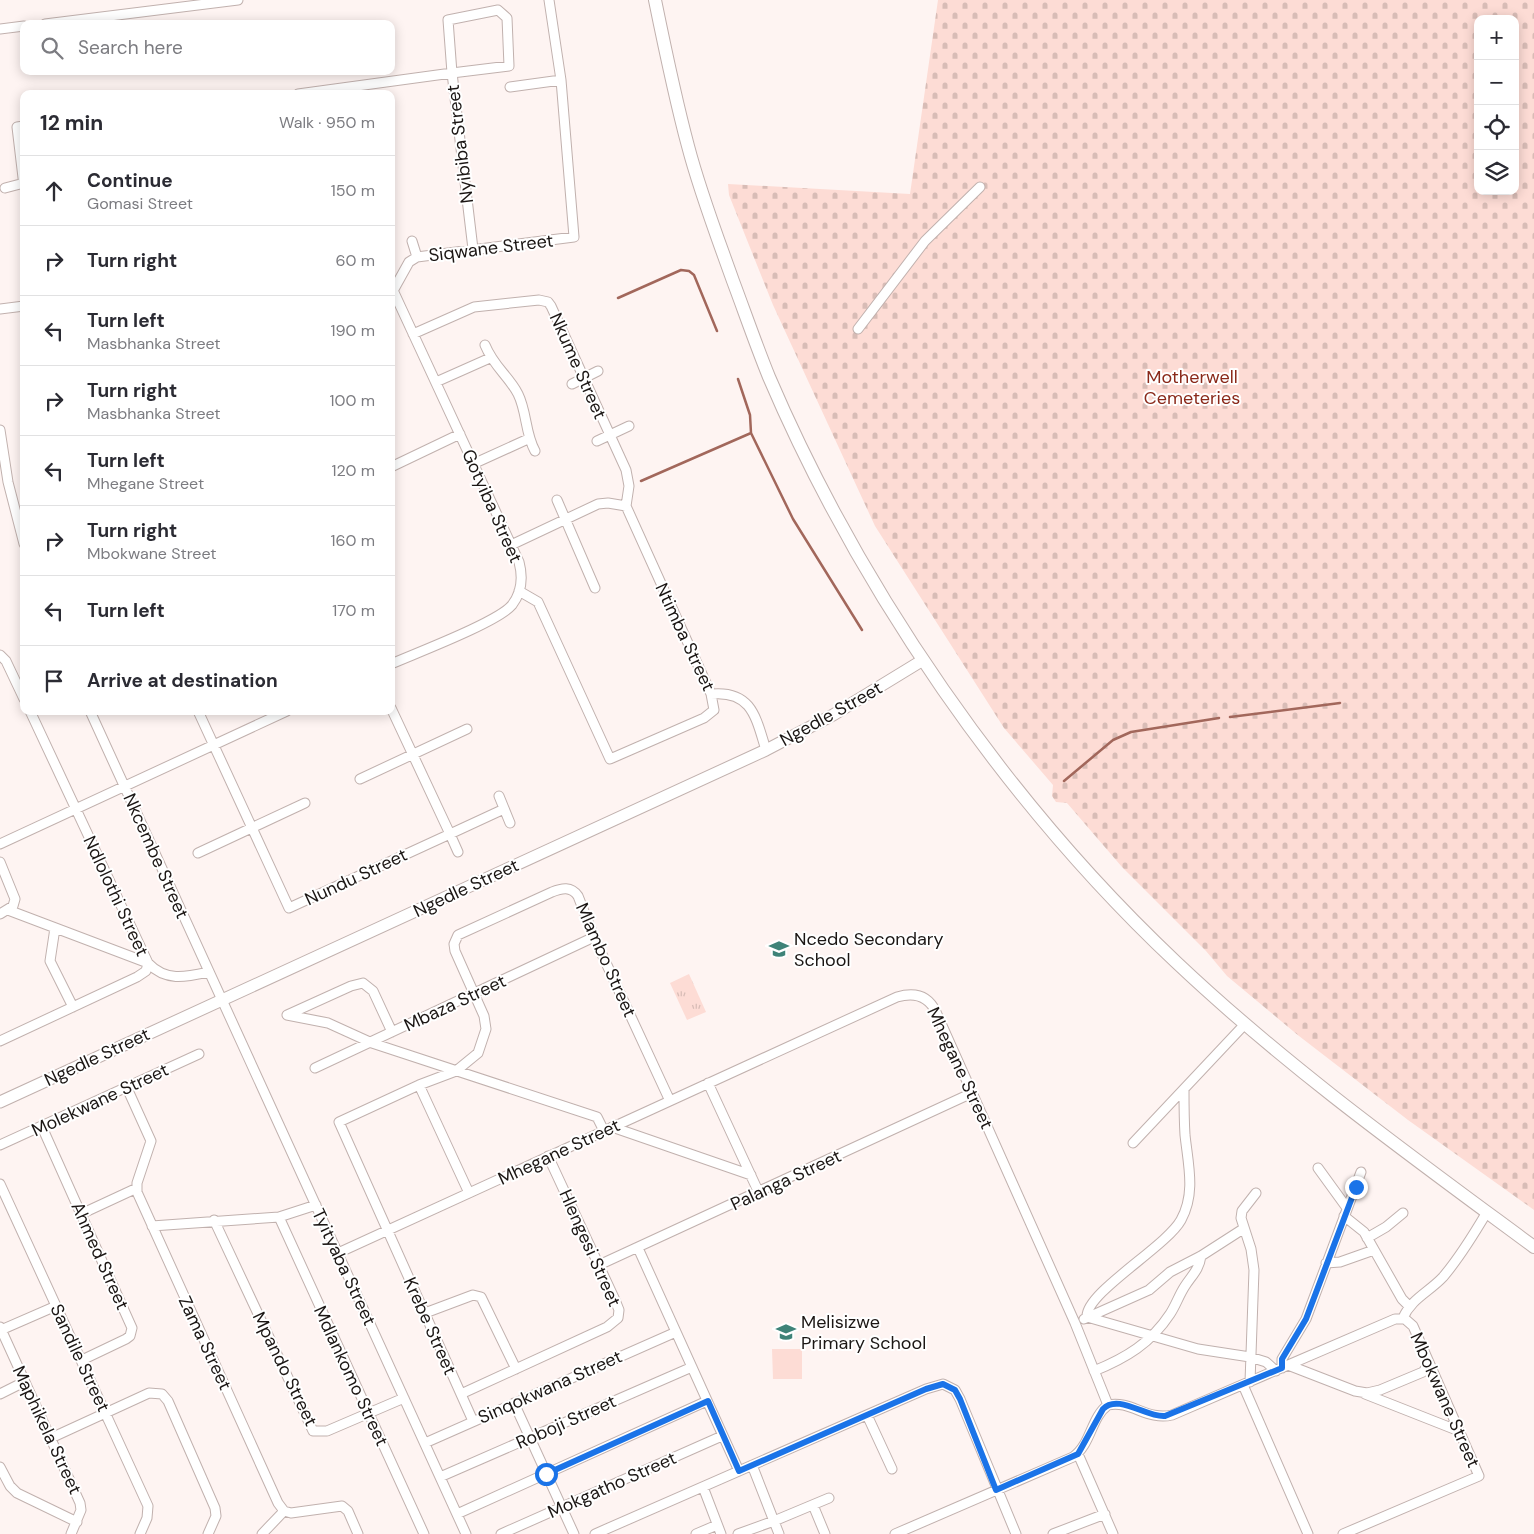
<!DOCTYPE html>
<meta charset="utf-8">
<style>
:root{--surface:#fff;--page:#f2f2f3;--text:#2b2b33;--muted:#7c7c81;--line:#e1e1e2}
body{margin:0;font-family:"DM Sans",sans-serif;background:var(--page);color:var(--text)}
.controls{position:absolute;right:15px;top:15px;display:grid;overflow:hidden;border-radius:10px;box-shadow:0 2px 12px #0003}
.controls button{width:45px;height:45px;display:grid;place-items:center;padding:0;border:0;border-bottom:1px solid var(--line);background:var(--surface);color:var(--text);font:25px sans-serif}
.stop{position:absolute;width:15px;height:15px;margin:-11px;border:4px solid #1a73e8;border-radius:50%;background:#fff}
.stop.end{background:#1a73e8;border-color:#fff;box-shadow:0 1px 5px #0008}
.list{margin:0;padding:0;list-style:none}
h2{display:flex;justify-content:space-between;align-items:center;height:65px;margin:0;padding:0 20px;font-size:21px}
h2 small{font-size:16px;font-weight:400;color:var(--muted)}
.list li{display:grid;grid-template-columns:32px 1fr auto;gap:15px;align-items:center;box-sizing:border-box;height:70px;padding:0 20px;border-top:1px solid var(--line)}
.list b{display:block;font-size:19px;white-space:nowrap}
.list p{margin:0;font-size:16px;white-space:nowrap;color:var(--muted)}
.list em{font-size:16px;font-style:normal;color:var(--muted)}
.icon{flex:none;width:28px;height:28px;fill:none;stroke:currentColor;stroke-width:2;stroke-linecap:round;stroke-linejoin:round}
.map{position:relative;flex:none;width:1534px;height:1534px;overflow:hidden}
.search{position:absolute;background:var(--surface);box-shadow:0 2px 12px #0003;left:20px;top:20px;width:375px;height:55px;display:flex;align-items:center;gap:12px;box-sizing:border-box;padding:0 18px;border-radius:10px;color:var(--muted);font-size:19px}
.panel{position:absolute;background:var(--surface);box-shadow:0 2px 12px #0003;left:20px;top:90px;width:375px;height:625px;border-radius:10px}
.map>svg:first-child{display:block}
.grass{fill:url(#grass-tufts)}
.cemetery{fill:url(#cemetery-stones);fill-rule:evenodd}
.pitch{fill:#fddcd5}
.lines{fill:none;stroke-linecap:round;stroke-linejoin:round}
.stream{stroke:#a2675b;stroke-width:2.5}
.minor-casing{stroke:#c1b1ae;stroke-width:11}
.tertiary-casing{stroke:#c1b1ae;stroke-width:13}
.secondary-casing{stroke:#c1b1ae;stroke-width:14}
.minor{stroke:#fff;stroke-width:9}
.tertiary{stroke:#fff;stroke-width:11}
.secondary{stroke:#fff;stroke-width:12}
.route{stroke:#1a73e8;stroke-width:6}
.labels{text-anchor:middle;stroke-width:4;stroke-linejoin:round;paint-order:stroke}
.street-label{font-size:18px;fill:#1b1614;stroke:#fff}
.park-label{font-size:18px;fill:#8a291a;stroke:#fff}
.poi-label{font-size:18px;fill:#1b1614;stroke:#fff;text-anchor:start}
</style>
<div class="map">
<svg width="1534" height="1534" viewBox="0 0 1534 1534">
<defs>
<pattern id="grass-tufts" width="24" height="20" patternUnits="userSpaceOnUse" patternTransform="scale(1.25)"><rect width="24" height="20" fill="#fddcd5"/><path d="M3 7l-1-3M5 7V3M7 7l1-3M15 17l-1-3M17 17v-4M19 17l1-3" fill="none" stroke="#d8bcb6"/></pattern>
<pattern id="cemetery-stones" width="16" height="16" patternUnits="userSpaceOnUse" patternTransform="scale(1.25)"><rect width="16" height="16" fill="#fddcd5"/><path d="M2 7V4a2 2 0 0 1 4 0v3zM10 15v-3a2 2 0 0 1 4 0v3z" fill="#d8bcb6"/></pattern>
</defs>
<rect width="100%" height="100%" fill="#fef4f2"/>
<path class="grass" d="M689 974 706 1012 687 1020 670 983Z"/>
<path class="cemetery" d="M938 0H1534V1210L1408 1120 1299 1036 1227 976 1206 951 1122 867 1067 803 1056 802 1052 796 1053 785 1004 728 875 526 773 305 729 195 728 184 910 194ZM1478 19H1515V191H1478Z"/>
<path class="pitch" d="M772 1349H802V1379H773Z"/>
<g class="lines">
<path class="stream" d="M618 298 681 270 689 271 694 275 717 331
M738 379 750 415 751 433
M641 481 751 433 793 519 862 630
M1230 717 1340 703
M1064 781 1113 740 1131 732 1219 718"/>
<defs>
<path id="minor" d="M498 10 507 18 509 66 452 73 448 20Z
M45 24 238 0
M0 29 24 26
M510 87 561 80
M298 94 452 73 473 249
M24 126 17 127 24 186
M5 188 24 183
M412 241 417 257
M391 286 519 562C523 577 522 592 512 605 498 622 416 653 391 664
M394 289 409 262 417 257 574 237 561 80 549 0
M0 309 24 306
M858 329 925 241 980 187
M413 334 474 307 539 300 548 302 551 306 626 470 629 486 626 506 711 694 714 710 704 718 610 759 538 602 519 591
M485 345C494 367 508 375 518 394 527 412 525 433 535 451
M436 382 490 358
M572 384 598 371
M0 430 8 482 24 544
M597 441 629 426
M473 464 528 439
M391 467 460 434
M557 500 595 588
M511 545 598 504 608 503 626 506
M0 655 6 661 24 699
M711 694C752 690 756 718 766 750
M90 711 466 1534
M198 711 289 908 450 834 391 708
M360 779 467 729
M499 796 510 823
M0 844 287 711
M458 852 450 834 504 809
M198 853 305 803
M0 862 15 899 13 906 0 914
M8 910 148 963C166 982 186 977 209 972
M55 928 50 961 73 1007
M287 1015 328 1023 372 1043 597 1117 604 1131
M287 1015 351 986 363 983 373 991 392 1032
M0 1041 137 977 146 971 148 963 30 711
M315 1068 594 937
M708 1083 759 1193
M419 1085 469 1193
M127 1088 151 1141 137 1183V1192L278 1503 284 1511 291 1513 342 1506 348 1511 358 1534
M1184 1089C1184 1104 1184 1119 1185 1135 1188 1164 1196 1193 1181 1220 1166 1247 1085 1293 1087 1317L1198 1349 1250 1357 1266 1362 1276 1371
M42 1127 132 1328 130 1336 126 1339 82 1360
M612 1127 751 1175
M1133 1143 1245 1024
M0 1145 199 1054
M1318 1168 1347 1208
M0 1184 148 1506 147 1518 140 1534
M81 1214 137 1188
M1344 1216 1364 1232 1402 1299 1409 1306
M279 1217 424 1534
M214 1220 313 1431H327L404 1398
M152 1226 279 1217 316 1205
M1367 1238 1386 1227 1403 1213
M638 1248 739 1471
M338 1253 897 997C914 992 928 995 936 1012L1075 1323 1108 1405C1091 1417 1091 1445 1073 1457L895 1534
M1326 1263 1340 1262 1374 1250
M599 1265 972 1093
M425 1313 473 1295 481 1297 516 1369
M1403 1318C1411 1299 1429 1292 1443 1277 1460 1257 1474 1234 1487 1212
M1084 1319 1149 1290 1170 1272 1201 1256 1243 1229
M0 1327 80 1503 81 1510 71 1534
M1 1330 56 1306
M1288 1365 1355 1391 1367 1393 1380 1390 1423 1372 1428 1365
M1282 1368V1359L1306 1319 1361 1172
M1094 1371C1126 1358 1151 1343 1170 1314 1176 1305 1179 1295 1185 1286 1192 1275 1199 1270 1201 1256
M1250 1382 1254 1270 1251 1249 1241 1218 1242 1211 1256 1193
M1243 1385 1308 1534
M0 1394 24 1382
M461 1394 607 1327 618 1318 619 1310 615 1300 548 1156
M1365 1394 1459 1431
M514 1403 574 1534
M1108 1405C1131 1400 1147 1421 1172 1415L1395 1319H1405L1413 1326 1479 1476 1343 1534
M867 1415 892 1469
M473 1421 339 1122 419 1085 456 1071 478 1053 486 1029 484 1016 455 951 454 944 458 935 552 892C562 888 571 886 578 896L594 937 670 1101
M51 1438 149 1393 162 1394 168 1401 215 1508 216 1516 208 1534
M425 1443 676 1332
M1078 1454 1113 1534
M752 1465 779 1534
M0 1467 10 1486 17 1493 77 1522
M440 1477 692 1367
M703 1487 721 1534
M813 1505 825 1534
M457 1514 707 1401
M262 1534 284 1511
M501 1534 722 1436
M595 1534 926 1389 943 1384 955 1390 960 1399 1016 1534
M696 1534 717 1525
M738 1534 774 1521 829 1498
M1053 1534 1105 1514"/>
<path id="tertiary" d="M0 1102 766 750 833 715 923 660"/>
<path id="secondary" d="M655 0C665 49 675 98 688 146 700 192 717 236 733 281 745 313 756 345 769 377 860 590 1007 803 1176 962 1287 1067 1411 1156 1534 1247"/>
</defs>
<use href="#minor" class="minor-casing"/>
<use href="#tertiary" class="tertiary-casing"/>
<use href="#secondary" class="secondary-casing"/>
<use href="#minor" class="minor"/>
<use href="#tertiary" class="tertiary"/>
<use href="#secondary" class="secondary"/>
</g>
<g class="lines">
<path class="route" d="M546 1474 708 1401 739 1471 926 1389 943 1384 955 1390 960 1399 996 1490 1078 1454 1103 1409C1118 1393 1147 1418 1165 1416L1282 1368V1359L1306 1319 1356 1187"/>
</g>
<defs>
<symbol id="school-bare" viewBox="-9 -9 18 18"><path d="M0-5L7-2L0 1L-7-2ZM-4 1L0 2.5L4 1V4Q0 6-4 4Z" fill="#3e8378" stroke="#fff" stroke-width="2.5" paint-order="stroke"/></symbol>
</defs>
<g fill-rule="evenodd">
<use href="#school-bare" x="765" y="935" width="28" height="28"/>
<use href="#school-bare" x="772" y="1318" width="28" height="28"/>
</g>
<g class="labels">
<g class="street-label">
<text transform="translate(460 144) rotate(-97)" y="6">Nyibiba Street</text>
<text transform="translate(491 248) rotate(-7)" y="6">Siqwane Street</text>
<text transform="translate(578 366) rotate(66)" y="6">Nkume Street</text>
<text transform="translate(492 506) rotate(66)" y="6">Gotyiba Street</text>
<text transform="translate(685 637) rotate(65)" y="6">Ntimba Street</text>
<text transform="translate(831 714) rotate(-29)" y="6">Ngedle Street</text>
<text transform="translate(156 856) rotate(66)" y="6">Nkcembe Street</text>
<text transform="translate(356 877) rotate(-25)" y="6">Nundu Street</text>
<text transform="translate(466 888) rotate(-25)" y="6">Ngedle Street</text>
<text transform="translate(116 896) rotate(65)" y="6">Ndlolothi Street</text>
<text transform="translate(606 960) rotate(66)" y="6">Mlambo Street</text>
<text transform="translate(455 1003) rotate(-25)" y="6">Mbaza Street</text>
<text transform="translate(97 1057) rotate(-25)" y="6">Ngedle Street</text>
<text transform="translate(960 1068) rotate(65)" y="6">Mhegane Street</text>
<text transform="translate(100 1100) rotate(-25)" y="6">Molekwane Street</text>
<text transform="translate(559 1152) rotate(-25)" y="6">Mhegane Street</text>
<text transform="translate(786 1180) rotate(-25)" y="6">Palanga Street</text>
<text transform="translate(590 1248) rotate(66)" y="6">Hlengesi Street</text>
<text transform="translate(100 1256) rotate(66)" y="6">Ahmed Street</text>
<text transform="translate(344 1267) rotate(65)" y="6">Tyityaba Street</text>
<text transform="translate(430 1326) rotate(66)" y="6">Krebe Street</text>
<text transform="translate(205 1343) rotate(65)" y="6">Zama Street</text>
<text transform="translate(80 1358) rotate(65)" y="6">Sandile Street</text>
<text transform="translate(285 1369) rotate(64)" y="6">Mpando Street</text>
<text transform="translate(351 1376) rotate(65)" y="6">Mdlankomo Street</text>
<text transform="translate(550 1387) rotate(-24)" y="6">Sinqokwana Street</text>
<text transform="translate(1445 1400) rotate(66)" y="6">Mbokwane Street</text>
<text transform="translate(566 1422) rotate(-24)" y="6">Roboji Street</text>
<text transform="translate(47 1430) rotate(65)" y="6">Maphikela Street</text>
<text transform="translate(612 1485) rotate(-24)" y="6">Mokgatho Street</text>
</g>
<g class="park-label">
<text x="1192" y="383">Motherwell<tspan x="1192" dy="21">Cemeteries</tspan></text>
</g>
<g class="poi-label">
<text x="794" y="945">Ncedo Secondary<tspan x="794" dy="21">School</tspan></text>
<text x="801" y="1328">Melisizwe<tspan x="801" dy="21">Primary School</tspan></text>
</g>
</g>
</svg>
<div class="controls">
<button>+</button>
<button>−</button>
<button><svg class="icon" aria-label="locate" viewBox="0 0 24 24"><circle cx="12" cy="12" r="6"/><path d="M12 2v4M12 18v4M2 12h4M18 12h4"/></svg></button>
<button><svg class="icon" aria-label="layers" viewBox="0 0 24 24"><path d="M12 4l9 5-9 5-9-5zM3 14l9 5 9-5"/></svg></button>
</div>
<div class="stop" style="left:546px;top:1474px"></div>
<div class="stop end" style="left:1356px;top:1187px"></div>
<div class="search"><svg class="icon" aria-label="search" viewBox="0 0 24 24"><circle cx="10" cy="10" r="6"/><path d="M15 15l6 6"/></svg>Search here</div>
<section class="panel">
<h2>12 min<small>Walk · 950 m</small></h2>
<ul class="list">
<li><svg class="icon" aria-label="ahead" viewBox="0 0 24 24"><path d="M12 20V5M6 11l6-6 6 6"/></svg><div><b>Continue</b><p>Gomasi Street</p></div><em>150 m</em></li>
<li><svg class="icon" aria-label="right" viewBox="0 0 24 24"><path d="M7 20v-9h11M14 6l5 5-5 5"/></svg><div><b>Turn right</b></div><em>60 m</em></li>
<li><svg class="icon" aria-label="left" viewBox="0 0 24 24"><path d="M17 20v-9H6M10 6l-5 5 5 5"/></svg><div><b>Turn left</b><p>Masbhanka Street</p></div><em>190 m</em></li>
<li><svg class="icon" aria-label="right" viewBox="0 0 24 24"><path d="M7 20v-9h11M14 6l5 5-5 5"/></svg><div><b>Turn right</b><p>Masbhanka Street</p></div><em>100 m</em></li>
<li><svg class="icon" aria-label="left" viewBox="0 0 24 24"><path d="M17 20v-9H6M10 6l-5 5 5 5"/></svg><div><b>Turn left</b><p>Mhegane Street</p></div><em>120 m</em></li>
<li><svg class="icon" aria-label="right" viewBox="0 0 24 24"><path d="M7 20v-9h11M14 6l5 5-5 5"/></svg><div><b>Turn right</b><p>Mbokwane Street</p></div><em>160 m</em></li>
<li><svg class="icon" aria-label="left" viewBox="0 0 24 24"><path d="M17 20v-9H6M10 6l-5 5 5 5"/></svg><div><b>Turn left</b></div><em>170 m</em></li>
<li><svg class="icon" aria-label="arrive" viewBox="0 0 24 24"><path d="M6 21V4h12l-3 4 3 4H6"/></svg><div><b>Arrive at destination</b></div></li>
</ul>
</section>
</div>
